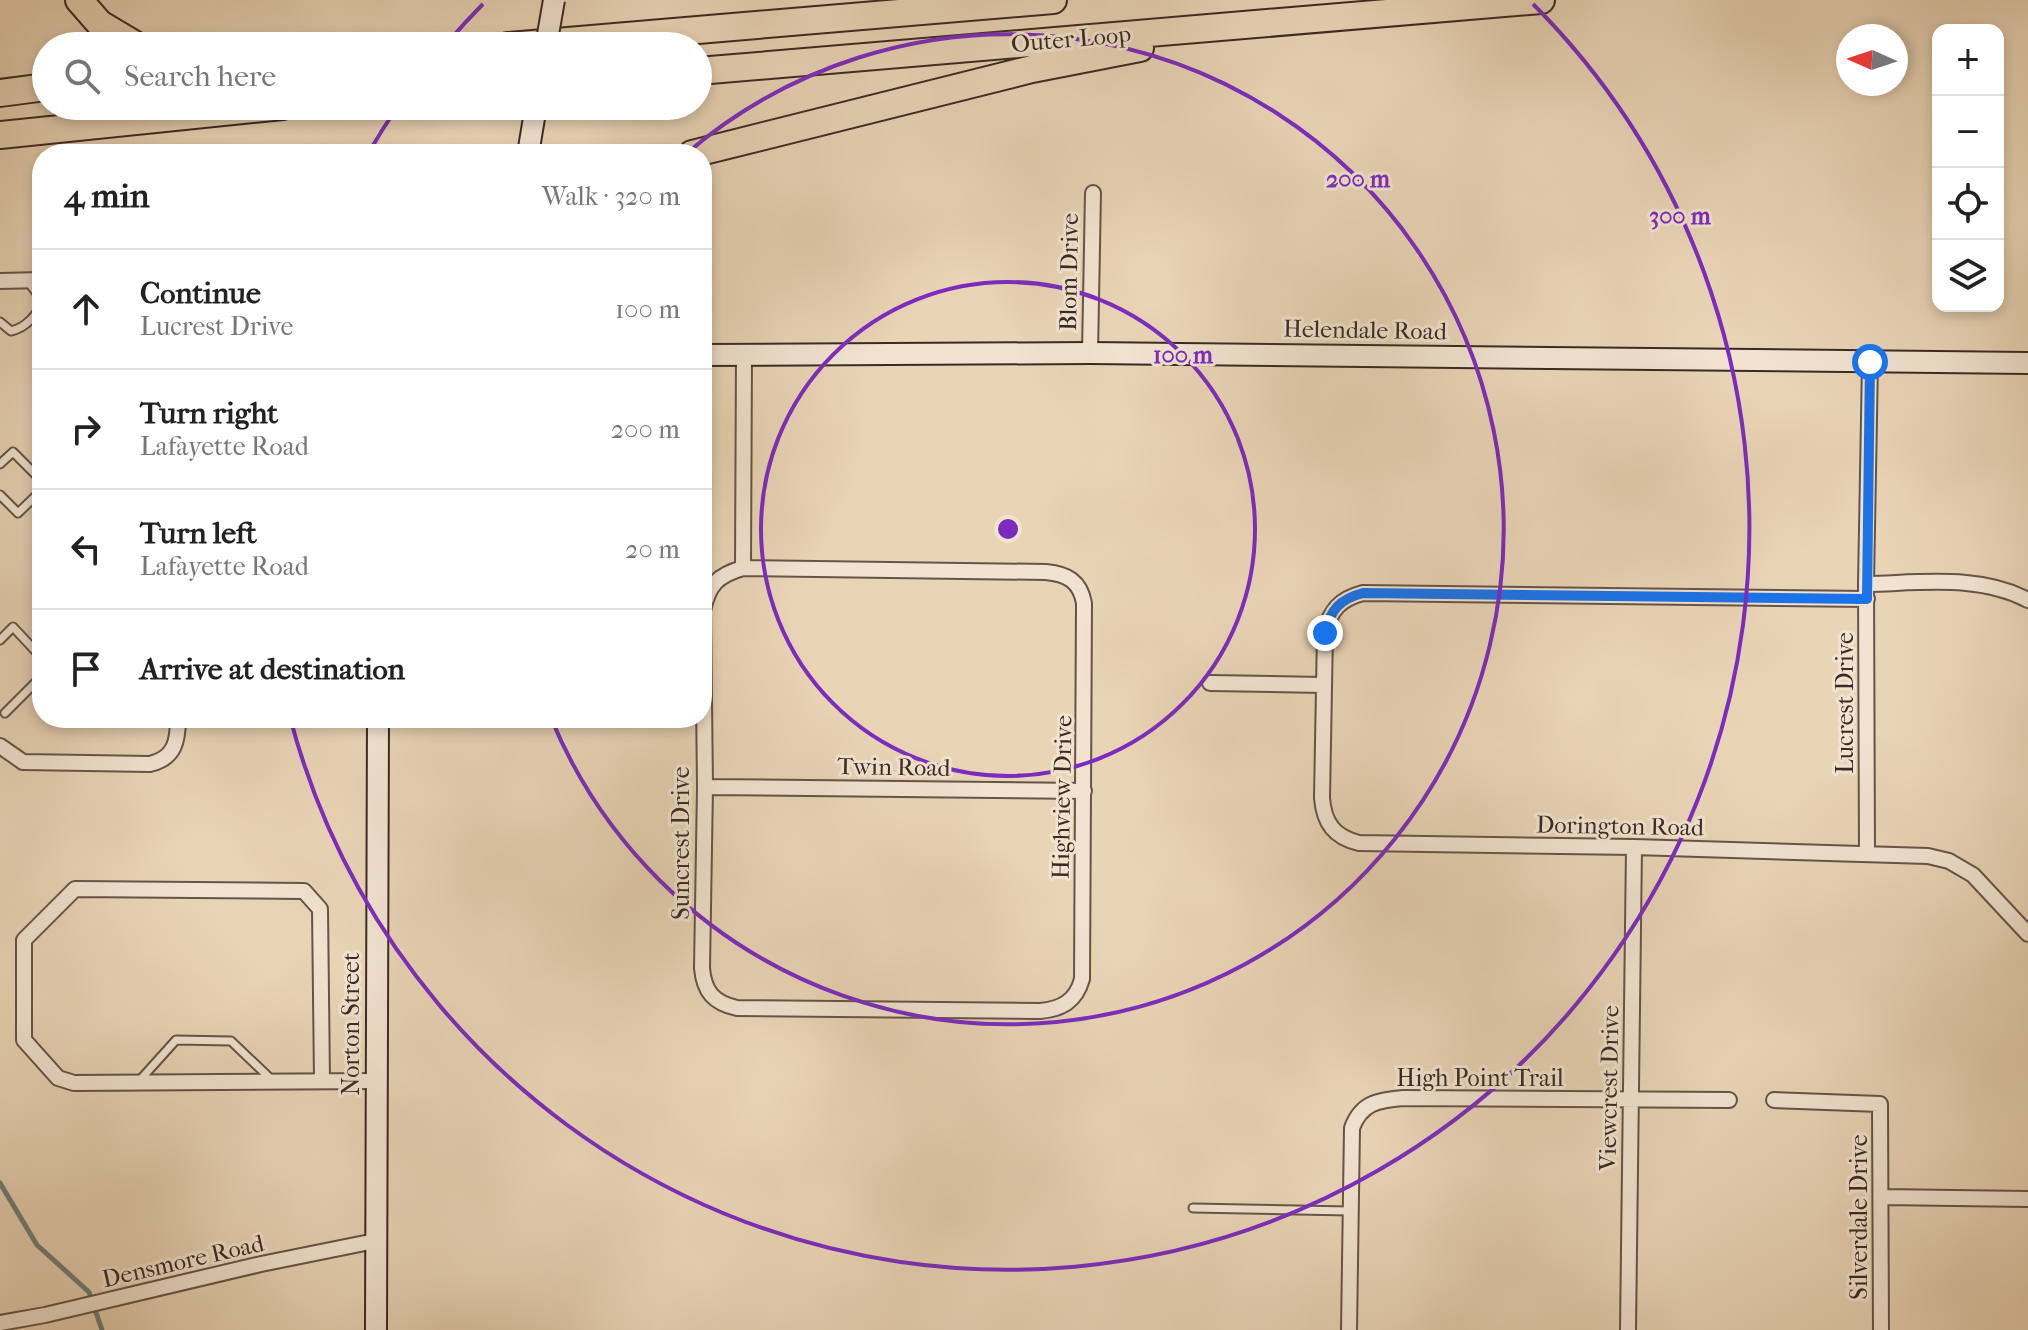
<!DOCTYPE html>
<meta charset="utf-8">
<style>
:root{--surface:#fff;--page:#f2f2f2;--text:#222;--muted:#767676;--line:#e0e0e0}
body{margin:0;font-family:"IM FELL French Canon",serif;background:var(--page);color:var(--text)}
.controls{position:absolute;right:24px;top:24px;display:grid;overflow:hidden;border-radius:16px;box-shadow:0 4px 12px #0003}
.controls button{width:72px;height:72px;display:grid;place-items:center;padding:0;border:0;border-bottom:2px solid var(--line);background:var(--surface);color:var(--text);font:40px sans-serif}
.compass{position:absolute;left:1836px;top:24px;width:72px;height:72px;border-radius:50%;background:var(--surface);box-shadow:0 4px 12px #0003;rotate:273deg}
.stop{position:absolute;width:24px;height:24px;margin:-18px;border:6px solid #1a73e8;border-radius:50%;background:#fff}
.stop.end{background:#1a73e8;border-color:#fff;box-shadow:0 2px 8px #0008}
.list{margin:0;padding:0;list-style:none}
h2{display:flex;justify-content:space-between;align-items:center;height:104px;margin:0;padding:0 32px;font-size:34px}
h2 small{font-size:26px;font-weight:400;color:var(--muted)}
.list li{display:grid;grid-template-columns:52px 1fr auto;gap:24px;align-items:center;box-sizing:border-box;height:120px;padding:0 32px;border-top:2px solid var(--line)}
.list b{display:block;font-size:30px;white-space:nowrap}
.list p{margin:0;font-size:26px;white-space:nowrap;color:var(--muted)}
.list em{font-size:26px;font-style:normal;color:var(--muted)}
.icon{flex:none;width:44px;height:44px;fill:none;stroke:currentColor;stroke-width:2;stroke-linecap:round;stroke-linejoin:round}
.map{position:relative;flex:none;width:2028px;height:1330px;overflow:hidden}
.search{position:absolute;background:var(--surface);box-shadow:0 4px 12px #0003;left:32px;top:32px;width:680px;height:88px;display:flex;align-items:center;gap:20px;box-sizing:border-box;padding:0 28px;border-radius:44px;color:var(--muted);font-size:30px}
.panel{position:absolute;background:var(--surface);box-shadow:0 4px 12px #0003;left:32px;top:144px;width:680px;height:584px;border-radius:32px}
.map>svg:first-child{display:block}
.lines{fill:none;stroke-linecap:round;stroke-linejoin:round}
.stream{stroke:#727f79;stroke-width:5}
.lane-casing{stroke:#665448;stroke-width:11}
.street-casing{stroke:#665448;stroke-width:18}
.secondary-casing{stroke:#3a2a23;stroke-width:24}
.highway-casing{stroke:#3a2a23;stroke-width:30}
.lane{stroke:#f1e3d0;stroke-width:7}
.street{stroke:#f1e3d0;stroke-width:14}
.secondary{stroke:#f1e3d0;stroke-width:20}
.highway{stroke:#e9d4b6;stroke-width:26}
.secondary-bridge-casing{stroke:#3a2a23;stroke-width:24;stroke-linecap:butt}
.secondary-bridge{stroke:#f1e3d0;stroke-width:20}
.route{stroke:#1a73e8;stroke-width:10}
.ring{fill:none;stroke:#7b2cbf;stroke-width:4}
.labels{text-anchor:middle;stroke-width:6;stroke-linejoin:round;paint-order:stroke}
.street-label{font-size:24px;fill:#3a2a23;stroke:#f1e3d0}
.centre{fill:#7b2cbf;stroke:#f1e3d0;stroke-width:4}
.ring-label{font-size:24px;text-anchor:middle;font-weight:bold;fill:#7b2cbf;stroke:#f1e3d0;stroke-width:6;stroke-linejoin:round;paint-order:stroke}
</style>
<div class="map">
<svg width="2028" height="1330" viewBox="0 0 2028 1330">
<rect width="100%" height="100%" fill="#e9d4b6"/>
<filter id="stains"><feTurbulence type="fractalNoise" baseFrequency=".0025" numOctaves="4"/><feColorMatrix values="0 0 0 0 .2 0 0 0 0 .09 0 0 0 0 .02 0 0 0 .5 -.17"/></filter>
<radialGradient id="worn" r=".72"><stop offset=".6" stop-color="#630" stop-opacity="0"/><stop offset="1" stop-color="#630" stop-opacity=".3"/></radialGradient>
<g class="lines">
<path class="stream" d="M0 1183 37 1245 89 1292 102 1330"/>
<defs>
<path id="lane" d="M29 283 42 300
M0 322 11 331C25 328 38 315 42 301
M0 464 13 452 42 481
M0 495 18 513 42 490
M0 640 13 627 42 658
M5 713 42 676
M140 1080 176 1040 231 1041 273 1081
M1193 1208 1350 1211"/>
<path id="street" d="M0 281 42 280
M1090 353 1093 193
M743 568 1046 572C1067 574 1080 581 1084 603L1082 979C1076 1001 1062 1009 1040 1011L737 1008C714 1003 704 992 702 968L705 787 703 611C708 585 718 575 743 568Z
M743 568 744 355
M1866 584C1920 583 1979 574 2028 600
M1867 599 1363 593C1340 599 1330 610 1325 633L1322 798C1324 823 1334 837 1359 843L1634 847 1928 856 1949 861 1973 875 2028 934
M1210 683 1323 685
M0 746 23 762 150 764C175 758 178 741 178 718
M705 787 1084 791
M1867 853 1866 584 1870 362
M322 1080 320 909 304 891 75 889 24 940V1040L58 1078 74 1083 376 1081
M1774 1100 1880 1104 1881 1330
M1882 1197 2028 1199
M0 1323 45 1315 261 1264 375 1241
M1349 1330 1352 1128C1361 1103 1378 1100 1403 1098L1729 1100
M1628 1330 1634 847"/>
<path id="secondary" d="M528 154 536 106
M702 355 1090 353 2028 363
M376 1330 378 718"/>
<path id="highway" d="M79 0 100 24 137 46
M508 46 1053 0
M698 71 1541 0
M0 93 46 87
M0 135 283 106
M692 154 1032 69 1140 48"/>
</defs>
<use href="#lane" class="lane-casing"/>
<use href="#street" class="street-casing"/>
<use href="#secondary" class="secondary-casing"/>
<use href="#highway" class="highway-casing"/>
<use href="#lane" class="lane"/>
<use href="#street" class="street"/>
<use href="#secondary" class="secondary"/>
<use href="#highway" class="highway"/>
<defs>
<path id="secondary-bridge" d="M546 46 554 0"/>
</defs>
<use href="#secondary-bridge" class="secondary-bridge-casing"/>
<use href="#secondary-bridge" class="secondary-bridge"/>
</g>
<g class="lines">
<path class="route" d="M1325 633C1330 610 1340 599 1363 593L1867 599 1870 362"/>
</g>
<g class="ring">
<circle cx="1008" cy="529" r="247"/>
<path d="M687 153A495 495 0 1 1 551 718"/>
<path d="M369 152A742 742 0 0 1 396 109M448 42A742 742 0 0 1 483 4M1533 4A742 742 0 1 1 291 721"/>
</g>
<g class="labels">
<g class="street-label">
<text transform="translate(1071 39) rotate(-5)" y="8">Outer Loop</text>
<text transform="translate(1069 272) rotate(-89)" y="8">Blom Drive</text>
<text transform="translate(1365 330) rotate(1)" y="8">Helendale Road</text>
<text transform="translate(1845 703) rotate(-90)" y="8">Lucrest Drive</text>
<text transform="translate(894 767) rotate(1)" y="8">Twin Road</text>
<text transform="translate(1062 797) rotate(-89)" y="8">Highview Drive</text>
<text transform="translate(1620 826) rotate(1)" y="8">Dorington Road</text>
<text transform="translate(681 843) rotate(-90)" y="8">Suncrest Drive</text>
<text transform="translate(351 1024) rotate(-90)" y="8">Norton Street</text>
<text x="1480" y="1086">High Point Trail</text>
<text transform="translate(1609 1088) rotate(-89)" y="8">Viewcrest Drive</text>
<text transform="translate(1859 1217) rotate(-90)" y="8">Silverdale Drive</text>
<text transform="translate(183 1261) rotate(-13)" y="8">Densmore Road</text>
</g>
</g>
<circle cx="1008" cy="529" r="12" class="centre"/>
<g class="ring-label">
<text x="1358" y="187">200 m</text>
<text x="1680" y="224">300 m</text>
<text x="1183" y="363">100 m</text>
</g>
<rect width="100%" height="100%" filter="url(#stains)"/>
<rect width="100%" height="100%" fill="url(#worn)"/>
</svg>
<div class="controls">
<button>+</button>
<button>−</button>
<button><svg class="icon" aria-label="locate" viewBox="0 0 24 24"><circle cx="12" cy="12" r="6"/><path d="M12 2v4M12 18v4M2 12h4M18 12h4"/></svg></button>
<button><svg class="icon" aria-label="layers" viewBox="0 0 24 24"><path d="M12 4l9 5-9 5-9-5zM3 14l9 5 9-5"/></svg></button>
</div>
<svg class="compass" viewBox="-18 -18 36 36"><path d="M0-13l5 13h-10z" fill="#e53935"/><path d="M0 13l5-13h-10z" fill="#767676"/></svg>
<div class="stop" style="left:1870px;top:362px"></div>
<div class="stop end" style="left:1325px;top:633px"></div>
<div class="search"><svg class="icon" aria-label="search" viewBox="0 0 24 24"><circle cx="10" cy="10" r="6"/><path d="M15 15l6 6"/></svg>Search here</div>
<section class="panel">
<h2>4 min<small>Walk · 320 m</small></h2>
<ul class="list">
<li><svg class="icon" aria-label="ahead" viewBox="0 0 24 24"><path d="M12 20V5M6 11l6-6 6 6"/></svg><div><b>Continue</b><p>Lucrest Drive</p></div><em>100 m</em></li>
<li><svg class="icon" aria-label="right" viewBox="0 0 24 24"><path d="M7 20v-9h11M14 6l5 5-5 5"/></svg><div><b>Turn right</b><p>Lafayette Road</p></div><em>200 m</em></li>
<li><svg class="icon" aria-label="left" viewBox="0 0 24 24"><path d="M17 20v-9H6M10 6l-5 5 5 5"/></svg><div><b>Turn left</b><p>Lafayette Road</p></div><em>20 m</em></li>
<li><svg class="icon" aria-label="arrive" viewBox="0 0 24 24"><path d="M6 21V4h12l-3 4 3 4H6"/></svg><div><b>Arrive at destination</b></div></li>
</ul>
</section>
</div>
